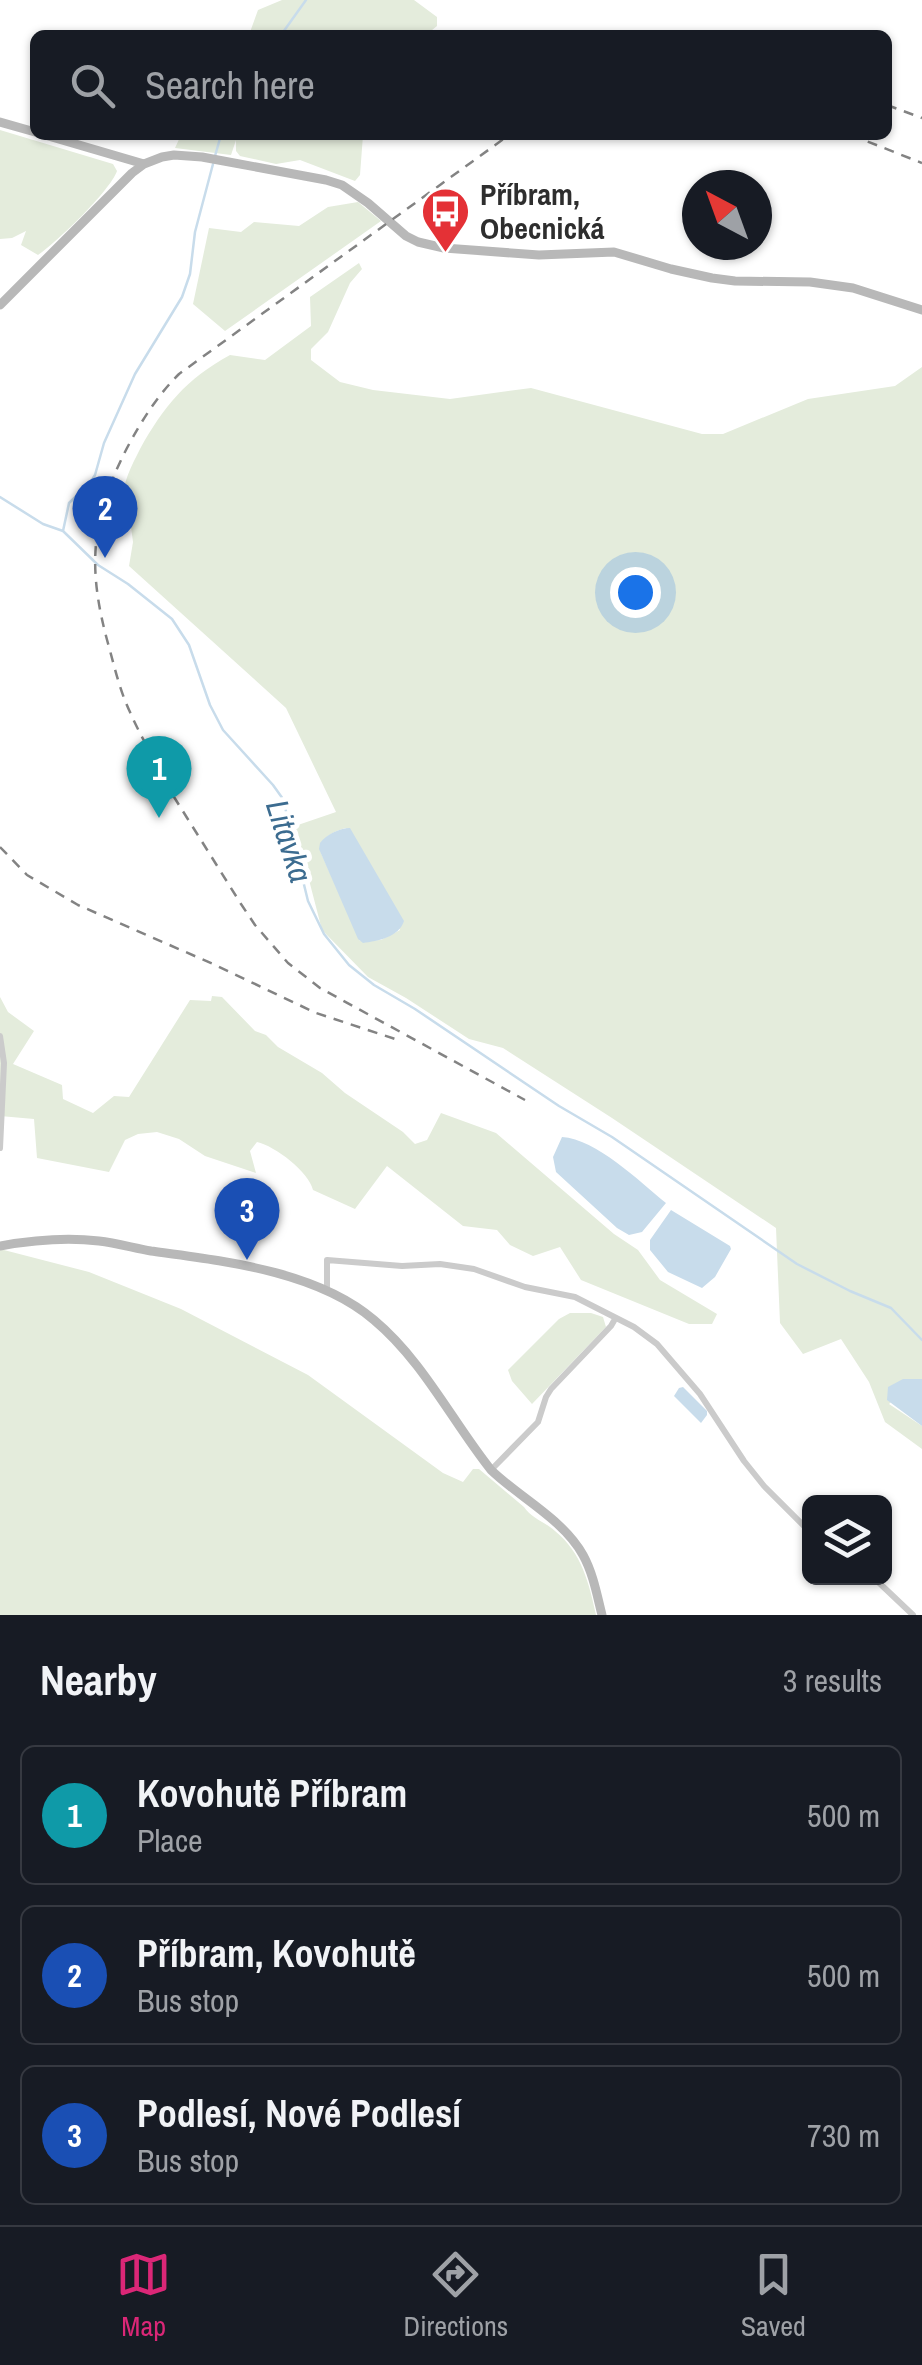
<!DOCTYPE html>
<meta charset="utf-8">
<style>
:root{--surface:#171b24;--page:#242831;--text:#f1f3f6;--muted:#9ea1a6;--line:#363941;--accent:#db2777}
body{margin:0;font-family:"Archivo Narrow",sans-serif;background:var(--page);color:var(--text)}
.controls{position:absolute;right:30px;bottom:30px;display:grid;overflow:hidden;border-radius:15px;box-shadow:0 2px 8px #0004}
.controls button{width:90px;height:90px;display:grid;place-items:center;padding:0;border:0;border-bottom:2px solid var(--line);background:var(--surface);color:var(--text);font:50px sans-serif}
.compass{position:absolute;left:682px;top:170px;width:90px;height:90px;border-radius:50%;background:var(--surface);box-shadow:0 2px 8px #0004;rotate:319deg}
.you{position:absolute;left:635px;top:592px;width:35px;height:35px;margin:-25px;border:8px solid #fff;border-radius:50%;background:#1a73e8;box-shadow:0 0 0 15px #1a73e833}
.badge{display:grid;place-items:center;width:65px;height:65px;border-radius:50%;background:var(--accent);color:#fff;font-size:32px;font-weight:700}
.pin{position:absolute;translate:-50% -82px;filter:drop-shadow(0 2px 5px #0008)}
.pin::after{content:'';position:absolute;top:52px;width:35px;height:30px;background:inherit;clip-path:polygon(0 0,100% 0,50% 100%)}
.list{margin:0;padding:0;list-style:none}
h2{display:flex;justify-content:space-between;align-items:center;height:130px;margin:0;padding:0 40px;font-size:42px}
h2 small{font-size:32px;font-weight:400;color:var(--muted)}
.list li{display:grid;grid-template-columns:65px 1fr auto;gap:30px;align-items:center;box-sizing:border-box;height:140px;margin:0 20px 20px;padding:0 20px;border:2px solid var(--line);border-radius:15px}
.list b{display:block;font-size:38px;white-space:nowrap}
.list p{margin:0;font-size:32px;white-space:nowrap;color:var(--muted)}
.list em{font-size:32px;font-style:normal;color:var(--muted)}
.icon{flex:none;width:55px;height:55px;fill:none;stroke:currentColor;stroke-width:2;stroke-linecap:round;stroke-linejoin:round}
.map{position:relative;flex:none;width:922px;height:1615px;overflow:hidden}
.search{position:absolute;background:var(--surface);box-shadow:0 2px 8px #0004;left:30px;right:30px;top:30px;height:110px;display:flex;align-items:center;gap:25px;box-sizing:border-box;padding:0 35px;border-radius:15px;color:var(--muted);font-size:38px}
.sheet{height:610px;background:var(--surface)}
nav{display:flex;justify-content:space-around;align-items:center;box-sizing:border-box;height:140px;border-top:2px solid var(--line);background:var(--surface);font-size:28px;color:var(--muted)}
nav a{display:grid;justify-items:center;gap:5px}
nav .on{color:var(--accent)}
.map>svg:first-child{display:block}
.green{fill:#e4ecdc;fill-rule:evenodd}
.water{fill:#c8dceb}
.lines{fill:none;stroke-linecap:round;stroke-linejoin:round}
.stream{stroke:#c8dceb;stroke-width:2.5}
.street{stroke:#cbcbcb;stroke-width:6}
.secondary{stroke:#b8b8b8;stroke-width:9}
.rail{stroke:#838383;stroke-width:2.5;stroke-dasharray:10 8;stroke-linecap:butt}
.labels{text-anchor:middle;stroke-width:10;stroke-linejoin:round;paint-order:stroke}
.poi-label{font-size:30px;font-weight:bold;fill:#2e2e2e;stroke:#fff;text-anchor:start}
.water-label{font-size:32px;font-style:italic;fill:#3c6c90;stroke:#fff}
</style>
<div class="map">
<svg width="922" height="1615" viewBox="0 0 922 1615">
<rect width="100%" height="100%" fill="#fff"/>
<path class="green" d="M282 0H414L437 17V26L426 35H249L258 10Z
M0 130 113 164 117 171C110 191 57 242 38 255L21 245 26 231 12 238 0 239Z
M181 135H363L360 175 355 181 300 160 276 164 240 156 236 151V140L231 155 175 148Z
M358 202 381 221 225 331 193 304 209 228 241 232 254 222 299 226 328 207Z
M359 263 362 269 350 283 328 332 311 349V360L340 382 373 390 450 399 531 388 702 434H723L808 399 895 386 922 367V1379H915L889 1404 922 1426V1449L885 1422 869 1382 841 1339 803 1354 780 1323 776 1228 612 1118 503 1048 469 1039 406 998 368 977 322 930 295 826 336 812 286 708 129 566 133 542 129 512 123 508C121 485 130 469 140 449 164 406 186 379 230 355L265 360 311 326 310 297ZM346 828 400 930 381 940 360 941 321 853C317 839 334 831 346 828Z
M212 996 222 997 255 1031 266 1035 278 1047 322 1073 345 1093 403 1132 415 1144 427 1140 441 1113 496 1133 614 1234 638 1250 660 1280 717 1314 712 1324H689L581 1280 560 1247 533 1256 510 1245 497 1230 463 1226 387 1166 355 1209 313 1190C309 1172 275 1146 257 1142L250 1151 256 1173 205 1156 179 1139 157 1132 138 1134 125 1140 109 1172 37 1158 34 1119 0 1116V997L8 1012 34 1031 13 1064 62 1085 63 1099 93 1113 114 1096 129 1097 190 1000 211 1001Z
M0 1249 89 1272 181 1309 308 1375 443 1473 463 1482 473 1469H479L524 1507C531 1518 545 1522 555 1531 582 1553 589 1583 596 1615H0Z
M570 1313H591L603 1317 606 1327 532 1404 512 1381 508 1370 559 1319Z"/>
<path class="water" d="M350 828 404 921C399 937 378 941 363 943L358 939 319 849 320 843C326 835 339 828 350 828Z
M562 1137C596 1139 639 1181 666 1203L642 1232 629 1235 617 1228 556 1172 553 1157Z
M671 1210 730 1246 731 1249 715 1277 702 1288 668 1272 650 1250V1240Z
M903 1379H922V1426L887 1400 888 1387Z
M683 1387 707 1411V1415L701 1423 674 1396 679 1388Z"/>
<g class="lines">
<path class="stream" d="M281 35 306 0
M215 156 221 135
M213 164 195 232 190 274 182 297 135 374 104 443 95 475 90 483 69 503 63 531 98 565 128 584 172 619 189 645 210 705 223 730 273 785 283 799 308 901 324 934 349 965 374 985 415 1009 559 1106 612 1137 797 1264 850 1291 891 1308 922 1340
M0 497 43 524 63 531"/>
<path class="street" d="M0 1036 4 1063 0 1148
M327 1291V1260L402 1266 440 1264 474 1269 525 1287 575 1297 634 1327 657 1344 700 1394 744 1461 764 1486 810 1532
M491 1470 538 1422 546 1397 551 1389 611 1326 615 1319
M874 1578 913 1615"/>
<path class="secondary" d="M0 122 35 132
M45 135 144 164
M0 305 132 173 144 164 162 157 174 155 202 157 326 180 342 185 368 203 406 236 418 242 444 248 539 255 614 252 671 269 712 278 735 281 810 282 853 288 922 310
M0 1246C33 1240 66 1237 99 1241 116 1243 134 1248 151 1251 224 1261 317 1271 374 1320 423 1361 452 1421 491 1470 520 1498 563 1519 583 1555 593 1573 597 1595 602 1615"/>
<path class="rail" d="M887 105 922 118
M851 135 922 163
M164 781 241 904 255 925 288 963 320 988 525 1100
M172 793C159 766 142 740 130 712 120 691 115 669 109 647 87 569 90 520 127 448 142 420 157 396 179 374L509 135
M0 847 27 875 78 905 213 964 316 1013 395 1039"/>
</g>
<defs>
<symbol id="bus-pin" viewBox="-11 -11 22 30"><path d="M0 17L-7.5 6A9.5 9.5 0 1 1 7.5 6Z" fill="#e43136" stroke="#fff"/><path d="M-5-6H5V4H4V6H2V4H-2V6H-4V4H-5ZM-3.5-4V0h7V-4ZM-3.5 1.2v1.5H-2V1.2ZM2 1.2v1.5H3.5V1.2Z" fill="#fff"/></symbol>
</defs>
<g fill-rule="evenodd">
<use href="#bus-pin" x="418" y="184" width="55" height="75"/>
</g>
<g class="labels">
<g class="poi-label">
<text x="480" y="205">Příbram,<tspan x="480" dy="34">Obecnická</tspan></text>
</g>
<g class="water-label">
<text transform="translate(289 841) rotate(72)" y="11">Litavka</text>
</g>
</g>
</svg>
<div class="controls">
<button><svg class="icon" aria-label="layers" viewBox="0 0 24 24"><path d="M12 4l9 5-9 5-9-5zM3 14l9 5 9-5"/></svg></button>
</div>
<svg class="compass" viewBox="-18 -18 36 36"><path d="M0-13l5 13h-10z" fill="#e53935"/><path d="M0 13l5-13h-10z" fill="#9ea1a6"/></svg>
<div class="you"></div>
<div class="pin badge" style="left:159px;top:818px;background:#0f9aa8">1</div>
<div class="pin badge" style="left:105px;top:558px;background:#1a4fb4">2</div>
<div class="pin badge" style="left:247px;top:1260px;background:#1a4fb4">3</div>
<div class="search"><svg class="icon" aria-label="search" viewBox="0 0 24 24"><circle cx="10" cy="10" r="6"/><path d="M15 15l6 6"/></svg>Search here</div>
</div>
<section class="sheet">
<h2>Nearby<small>3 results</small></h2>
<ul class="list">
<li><span class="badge" style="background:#0f9aa8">1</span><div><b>Kovohutě Příbram</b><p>Place</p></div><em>500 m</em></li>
<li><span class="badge" style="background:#1a4fb4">2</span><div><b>Příbram, Kovohutě</b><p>Bus stop</p></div><em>500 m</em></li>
<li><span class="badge" style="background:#1a4fb4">3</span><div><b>Podlesí, Nové Podlesí</b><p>Bus stop</p></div><em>730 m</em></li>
</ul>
</section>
<nav>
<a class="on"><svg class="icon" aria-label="map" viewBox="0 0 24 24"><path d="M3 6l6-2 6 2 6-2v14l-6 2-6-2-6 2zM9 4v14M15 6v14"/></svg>Map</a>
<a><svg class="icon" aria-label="directions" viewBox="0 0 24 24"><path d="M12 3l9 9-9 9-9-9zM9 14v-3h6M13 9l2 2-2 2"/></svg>Directions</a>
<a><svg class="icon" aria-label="saved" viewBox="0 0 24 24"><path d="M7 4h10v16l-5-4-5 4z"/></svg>Saved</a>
</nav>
